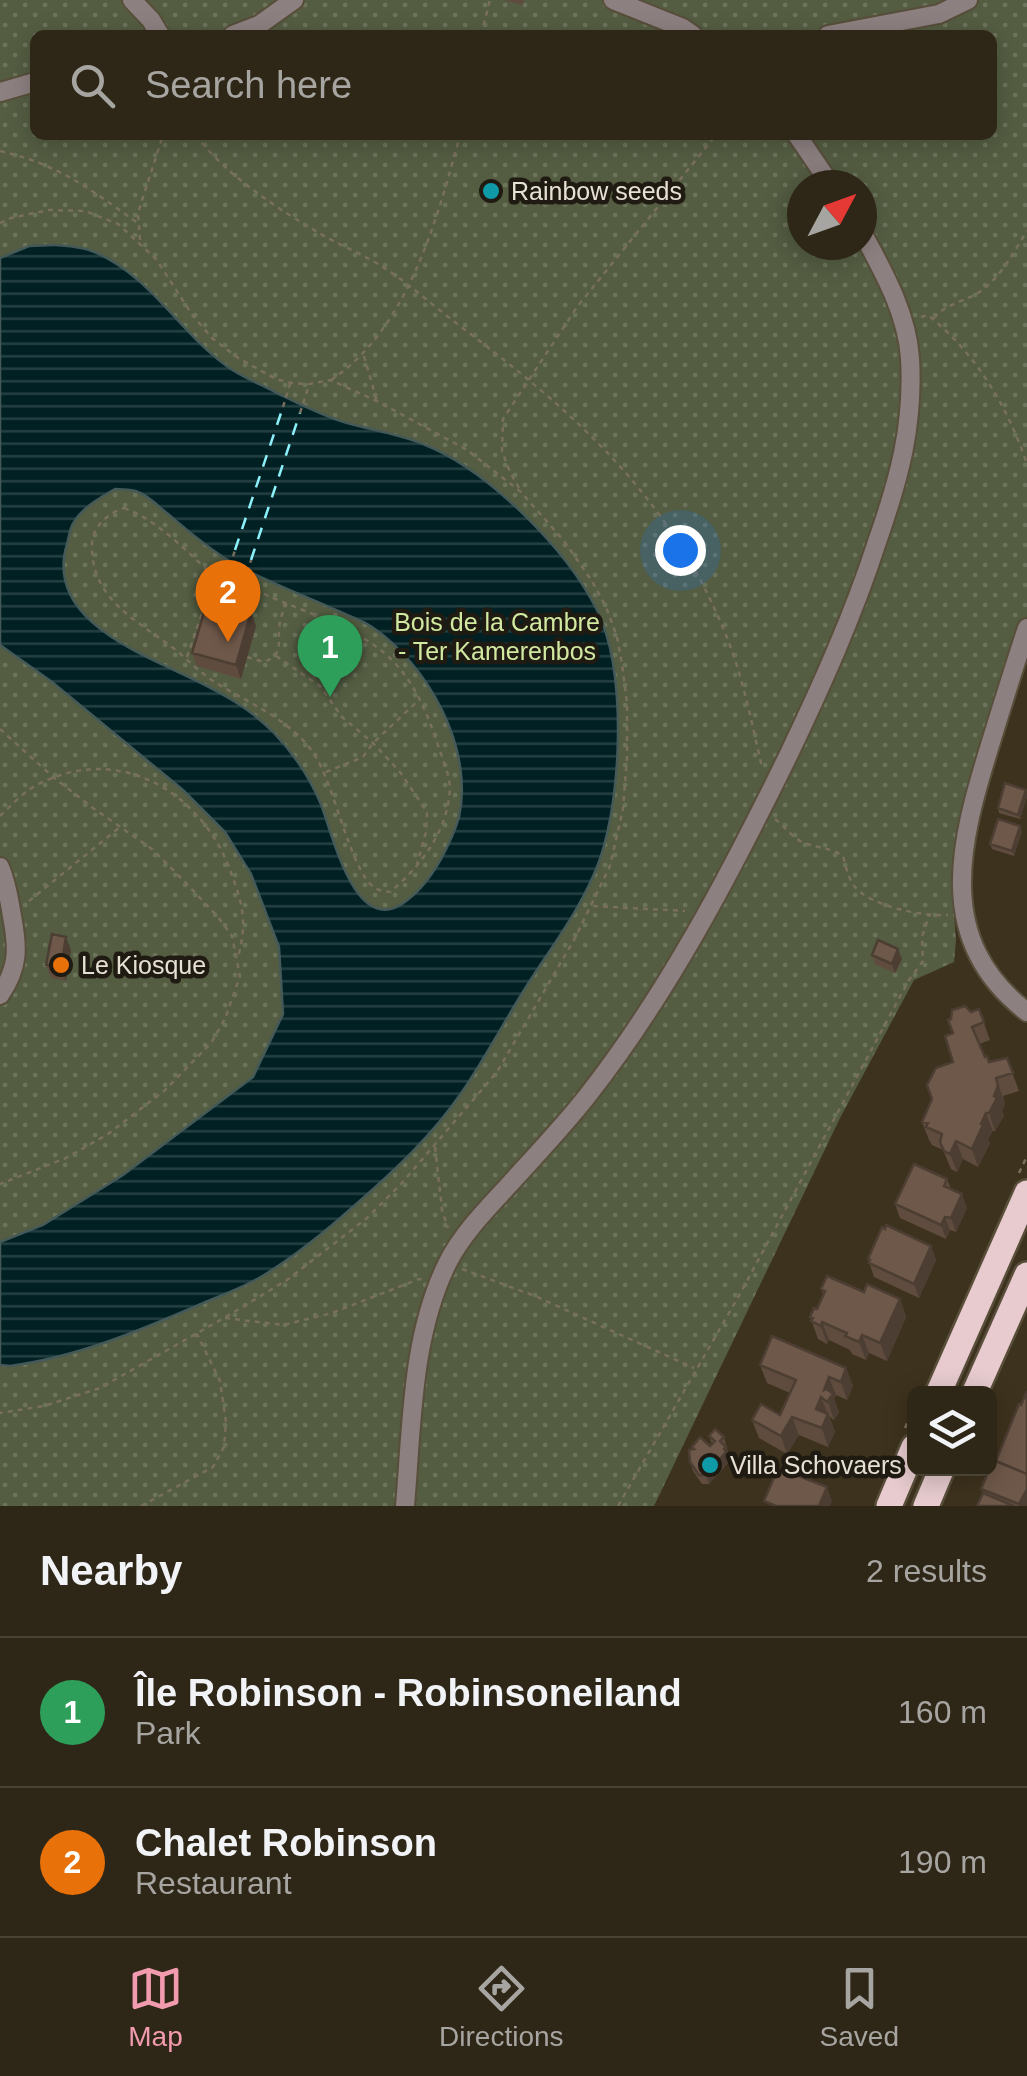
<!DOCTYPE html>
<meta charset="utf-8">
<style>
:root{--surface:#2e2616;--page:#3a3223;--text:#f1f3f6;--muted:#a7a5a1;--line:#494335;--accent:#f29aae}
body{margin:0;font-family:Arial,sans-serif;background:var(--page);color:var(--text)}
.controls{position:absolute;right:30px;bottom:30px;display:grid;overflow:hidden;border-radius:15px;box-shadow:0 5px 25px #0003}
.controls button{width:90px;height:90px;display:grid;place-items:center;padding:0;border:0;border-bottom:2px solid var(--line);background:var(--surface);color:var(--text);font:50px sans-serif}
.compass{position:absolute;left:787px;top:170px;width:90px;height:90px;border-radius:50%;background:var(--surface);box-shadow:0 5px 25px #0003;rotate:49deg}
.you{position:absolute;left:680px;top:550px;width:35px;height:35px;margin:-25px;border:8px solid #fff;border-radius:50%;background:#1a73e8;box-shadow:0 0 0 15px #1a73e833}
.badge{display:grid;place-items:center;width:65px;height:65px;border-radius:50%;background:var(--accent);color:#fff;font-size:32px;font-weight:700}
.pin{position:absolute;translate:-50% -82px;filter:drop-shadow(0 2px 5px #0008)}
.pin::after{content:'';position:absolute;top:52px;width:35px;height:30px;background:inherit;clip-path:polygon(0 0,100% 0,50% 100%)}
.list{margin:0;padding:0;list-style:none}
h2{display:flex;justify-content:space-between;align-items:center;height:130px;margin:0;padding:0 40px;font-size:42px}
h2 small{font-size:32px;font-weight:400;color:var(--muted)}
.list li{display:grid;grid-template-columns:65px 1fr auto;gap:30px;align-items:center;box-sizing:border-box;height:150px;padding:0 40px;border-top:2px solid var(--line)}
.list b{display:block;font-size:38px;white-space:nowrap}
.list p{margin:0;font-size:32px;white-space:nowrap;color:var(--muted)}
.list em{font-size:32px;font-style:normal;color:var(--muted)}
.icon{flex:none;width:55px;height:55px;fill:none;stroke:currentColor;stroke-width:2;stroke-linecap:round;stroke-linejoin:round}
.map{position:relative;flex:none;width:1027px;height:1506px;overflow:hidden}
.search{position:absolute;background:var(--surface);box-shadow:0 5px 25px #0003;left:30px;right:30px;top:30px;height:110px;display:flex;align-items:center;gap:25px;box-sizing:border-box;padding:0 35px;border-radius:15px;color:var(--muted);font-size:38px}
.sheet{height:430px;background:var(--surface)}
nav{display:flex;justify-content:space-around;align-items:center;box-sizing:border-box;height:140px;border-top:2px solid var(--line);background:var(--surface);font-size:28px;color:var(--muted)}
nav a{display:grid;justify-items:center;gap:5px}
nav .on{color:var(--accent)}
.map>svg:first-child{display:block}
.park{fill:url(#park-dots);fill-rule:evenodd}
.water{fill:url(#water-rules);stroke:#455a58;stroke-width:2.5;fill-rule:evenodd}
.lines{fill:none;stroke-linecap:round;stroke-linejoin:round}
.ferry{stroke:#8cf1fb;stroke-width:2.5;stroke-dasharray:12 10;stroke-linecap:butt}
.street-casing{stroke:#584e3a;stroke-width:22}
.primary-casing{stroke:#584e3a;stroke-width:30}
.path{stroke:#796f5d;stroke-width:2.5;stroke-dasharray:5 5;stroke-linecap:butt}
.street{stroke:#8d8081;stroke-width:18}
.primary{stroke:#e7cbce;stroke-width:25}
.wall{fill:#5f4c3f}
.shaded-wall{fill:#4d3e33}
.building{fill:#6e5849;stroke:#4d3e33;stroke-width:2.5}
.culture-dot{fill:#0f9aa8;stroke:#201b12;stroke-width:4}
.food-dot{fill:#e8710a;stroke:#201b12;stroke-width:4}
.labels{text-anchor:middle;stroke-width:9;stroke-linejoin:round;paint-order:stroke}
.poi-label{font-size:25px;fill:#e7e0d4;stroke:#201b12;text-anchor:start}
.park-label{font-size:25px;fill:#d1e8a1;stroke:#201b12}
</style>
<div class="map">
<svg width="1027" height="1506" viewBox="0 0 1027 1506">
<defs>
<pattern id="park-dots" width="8" height="8" patternUnits="userSpaceOnUse" patternTransform="scale(2.5)"><rect width="8" height="8" fill="#545d42"/><path d="M2 2h.1M6 6h.1" fill="none" stroke="#6d745c" stroke-width="1.8" stroke-linecap="round"/></pattern>
<pattern id="water-rules" width="6" height="5" patternUnits="userSpaceOnUse" patternTransform="scale(2.5)"><rect width="6" height="5" fill="#002023"/><path d="M0 2.5h6" fill="none" stroke="#254042"/></pattern>
</defs>
<rect width="100%" height="100%" fill="#3d321d"/>
<path class="park" d="M0 0H1027V616L971 786 951 877 956 940 954 962 914 980 840 1118 654 1506H0ZM35 35H992V135H35ZM802 185H862V245H802Z"/>
<path class="water" d="M54 245C68 246 84 247 97 253 151 277 181 334 228 367 242 377 260 384 275 392 298 403 322 416 347 423 372 430 399 434 423 444 487 469 566 548 597 610 627 672 622 794 600 859 584 905 552 946 526 987 504 1022 485 1058 462 1092 432 1136 394 1171 354 1206 326 1231 297 1255 264 1275 245 1287 222 1295 201 1304 139 1331 77 1357 10 1366L0 1365V1242L43 1225 123 1175 253 1077 283 1014 279 947 251 874 225 832 183 790 52 682 0 645V258L29 246ZM115 489C122 490 131 489 138 492 149 496 159 507 168 514 187 530 206 547 228 560 262 581 302 594 338 611 349 616 362 620 372 627 428 665 474 748 459 817 455 831 448 846 441 859 431 877 420 892 402 904 353 935 332 830 320 802 309 776 293 753 274 733 251 709 222 693 193 679 140 653 44 619 67 544 69 537 70 527 74 522 82 508 101 497 115 489Z"/>
<g class="lines">
<path class="ferry" d="M235 550 283 407
M251 560 300 413"/>
<defs>
<path id="street" d="M132 0 151 20 160 35
M613 0 683 28 693 35
M233 35 259 25 294 0
M828 35 939 14 968 0
M0 92 35 82
M797 135 831 185
M1027 628C1014 667 1002 706 990 745 960 842 933 940 1027 1012
M0 867C7 883 9 899 12 916 18 948 19 967 0 995
M405 1506C412 1426 411 1336 448 1262 463 1233 486 1210 508 1186 535 1156 563 1127 588 1095 668 993 730 874 787 758 821 687 853 616 877 542 899 479 914 426 910 358 907 313 883 271 862 232"/>
<path id="primary" d="M938 1394 1027 1193
M974 1394 1027 1275
M889 1506 914 1447
M926 1506 942 1468"/>
</defs>
<use href="#street" class="street-casing"/>
<use href="#primary" class="primary-casing"/>
<path class="path" d="M481 35 490 0
M196 135C222 172 279 210 319 233 341 246 365 255 386 269 409 284 430 303 452 320 568 407 666 491 723 628 742 672 751 720 762 767
M0 151C60 165 90 189 139 224
M0 223 11 218 49 210 85 211 118 224 156 259 193 316 212 338 238 358 276 379 291 383 309 384 330 380 377 401 467 450 521 492 564 541 592 581 606 607 617 637 622 664 627 703V758L623 809 610 866 574 940 497 1072 401 1184 367 1218 287 1280 224 1318 100 1388 44 1406 0 1413
M140 240 138 213 163 135
M921 317 928 315C976 354 1007 405 1027 464
M934 318C944 305 962 302 976 294 999 281 1013 253 1027 231
M364 356 377 401
M331 380C408 329 437 220 460 135
M283 407 290 384
M300 413 309 385
M519 488 510 472 502 451 503 419 577 307 716 135
M124 508C160 521 190 555 218 580L230 576C273 603 325 614 368 641 411 668 426 709 441 754 446 769 452 781 449 798 444 836 418 869 390 892 385 891 379 891 375 888 350 872 334 780 312 751 288 718 246 702 213 681 198 671 186 658 172 647 134 619 91 598 92 545 92 527 108 513 124 508Z
M230 576V567L235 550
M235 580 231 595 232 602 237 604 236 608
M245 582 251 560
M238 605 245 603 251 587
M276 656 320 686 342 717 373 743 400 772 427 812 426 832 417 864
M187 657 211 587 217 581
M247 657 264 662C286 653 276 641 280 622 281 616 284 610 285 604
M0 729 53 777 93 808 152 849 185 882 218 917 232 936 240 976 225 1019 211 1043 164 1091 108 1134 66 1158 0 1184
M326 772 363 757 373 743 420 699
M0 816C11 806 22 793 35 786 115 742 198 789 229 867 236 886 244 907 243 927 243 937 240 948 238 958
M775 819C784 826 792 837 802 842 817 849 828 846 843 856 846 867 848 878 855 887 871 906 923 917 948 915
M29 901 120 827
M593 906 685 911
M435 1147 442 1210 448 1228
M1019 1173 1027 1156
M462 1269 535 1296 694 1368
M225 1318 283 1325 332 1313 419 1279 424 1280
M905 1428 914 1407
M141 1506 213 1467 224 1447 226 1422 220 1381 197 1334
M618 1506 741 1292 909 980 923 961 922 937 929 915"/>
<use href="#street" class="street"/>
<use href="#primary" class="primary"/>
</g>
<path class="wall" d="M503 0H524L523 5Z
M256 626 241 679 197 666 192 653Z
M1026 790 1027 797 1020 819 999 813 998 808Z
M1022 831 1014 856 992 849 990 844Z
M71 950 66 981 51 978 46 965Z
M872 955 902 959 895 973 875 964Z
M979 1009 990 1040 979 1044 985 1057 989 1062 1007 1058 1019 1091 1003 1096 1005 1104 1002 1111 1004 1116 995 1131H993L988 1139 990 1143 978 1167 963 1159 957 1172 951 1169 943 1150 932 1145 929 1140 922 1122 953 1062V1033L971 1012Z
M947 1179 951 1189 967 1208 956 1232 950 1230 946 1239 900 1218 895 1204Z
M931 1246 936 1260 919 1298 874 1277 868 1259Z
M821 1289 864 1292 900 1299 906 1317 887 1361 869 1353 866 1360 852 1354 850 1350 829 1340 827 1344 818 1339 810 1317 817 1309 823 1294Z
M760 1365 846 1368 853 1386 847 1400 836 1395 834 1399 839 1412 834 1420 829 1416 835 1432 828 1447 799 1435 787 1454 759 1438 752 1420 780 1415 790 1393 767 1383Z
M1021 1405 1027 1506H977L983 1493 981 1489 996 1461Z
M709 1436 724 1437 730 1461 709 1484H702L693 1471 690 1462 693 1449 692 1447 710 1446 712 1444Z"/>
<path class="shaded-wall" d="M251 612 256 626 241 679 236 665Z
M1026 790 1027 797 1020 819 1018 815Z
M1020 826 1022 831 1014 856 1012 851Z
M66 937 71 950 66 981 61 967Z
M898 949 902 959 895 973 892 964Z
M996 1078 1005 1104 1002 1111 1004 1116 995 1131 989 1113 994 1096Z
M986 1113 993 1131 988 1139 990 1143 978 1167 972 1149Z
M956 1141 963 1159 957 1172 950 1154Z
M962 1194 967 1208 956 1232 951 1218Z
M945 1217 950 1230 946 1239 941 1225Z
M931 1246 936 1260 919 1298 914 1284Z
M900 1299 906 1317 887 1361 880 1343Z
M822 1322 829 1340 827 1344 821 1326Z
M862 1335 869 1353 866 1360 859 1342Z
M846 1368 853 1386 847 1400 841 1382Z
M829 1377 836 1395 834 1399 839 1412 834 1420 824 1390Z
M821 1397 835 1432 828 1447 816 1409Z
M792 1417 799 1435 787 1454 781 1436Z
M726 1447 730 1461 709 1484 706 1475Z
M827 1487 832 1501 830 1506H819Z
M1027 1489V1506H1019V1504Z"/>
<path class="building" d="M208 599 251 612 236 665 192 653Z
M1005 783 1026 790 1018 815 998 808Z
M998 819 1020 826 1012 851 990 844Z
M52 934 66 937 61 967 46 965Z
M878 940 898 949 892 964 872 955Z
M965 1006 971 1012 979 1009 984 1022 972 1027 985 1057 987 1056 989 1062 1007 1058 1013 1073 996 1078 998 1086 994 1096 997 1098 989 1113H986L981 1124 983 1125 972 1149 956 1141 950 1154 944 1151 940 1142 942 1134 926 1127 928 1123 922 1122 932 1099 927 1085 936 1068 953 1062 945 1036 953 1033 948 1020 951 1019 952 1010Z
M914 1164 947 1179 944 1186 962 1194 951 1218 945 1217 941 1225 895 1204Z
M886 1225 931 1246 914 1284 869 1263 870 1260 868 1259 882 1227 885 1229Z
M827 1276 864 1292 867 1284 900 1299 880 1343 862 1335 859 1342 845 1336 847 1333 822 1322 821 1326 811 1321 813 1318 810 1317 814 1308 817 1309 825 1291 821 1289Z
M772 1336 846 1368 841 1382 829 1377 824 1390 827 1389 833 1394 827 1402 821 1397 816 1409 828 1414 822 1428 792 1417 781 1436 752 1420 761 1404 780 1415 796 1380 760 1365Z
M1027 1391V1474L996 1461 1019 1404 1021 1405Z
M715 1429 724 1437 720 1441 726 1447 724 1449 726 1452 706 1475H699L690 1462 689 1450 694 1449 692 1447 700 1437 710 1446 715 1441 709 1436Z
M993 1460 1027 1474V1489L1019 1504 981 1489Z
M778 1468 827 1487 819 1506H776L764 1501Z
M983 1493 1014 1506H977Z"/>
<g class="culture-dot">
<circle cx="491" cy="191" r="10"/>
<circle cx="710" cy="1465" r="10"/>
</g>
<circle class="food-dot" cx="61" cy="965" r="10"/>
<g class="labels">
<g class="poi-label">
<text x="511" y="200">Rainbow seeds</text>
<text x="81" y="974">Le Kiosque</text>
<text x="730" y="1474">Villa Schovaers</text>
</g>
<g class="park-label">
<text x="497" y="631">Bois de la Cambre<tspan x="497" dy="29">- Ter Kamerenbos</tspan></text>
</g>
</g>
</svg>
<div class="controls">
<button><svg class="icon" aria-label="layers" viewBox="0 0 24 24"><path d="M12 4l9 5-9 5-9-5zM3 14l9 5 9-5"/></svg></button>
</div>
<svg class="compass" viewBox="-18 -18 36 36"><path d="M0-13l5 13h-10z" fill="#e53935"/><path d="M0 13l5-13h-10z" fill="#a7a5a1"/></svg>
<div class="you"></div>
<div class="pin badge" style="left:330px;top:697px;background:#2e9e5b">1</div>
<div class="pin badge" style="left:228px;top:642px;background:#e8710a">2</div>
<div class="search"><svg class="icon" aria-label="search" viewBox="0 0 24 24"><circle cx="10" cy="10" r="6"/><path d="M15 15l6 6"/></svg>Search here</div>
</div>
<section class="sheet">
<h2>Nearby<small>2 results</small></h2>
<ul class="list">
<li><span class="badge" style="background:#2e9e5b">1</span><div><b>Île Robinson - Robinsoneiland</b><p>Park</p></div><em>160 m</em></li>
<li><span class="badge" style="background:#e8710a">2</span><div><b>Chalet Robinson</b><p>Restaurant</p></div><em>190 m</em></li>
</ul>
</section>
<nav>
<a class="on"><svg class="icon" aria-label="map" viewBox="0 0 24 24"><path d="M3 6l6-2 6 2 6-2v14l-6 2-6-2-6 2zM9 4v14M15 6v14"/></svg>Map</a>
<a><svg class="icon" aria-label="directions" viewBox="0 0 24 24"><path d="M12 3l9 9-9 9-9-9zM9 14v-3h6M13 9l2 2-2 2"/></svg>Directions</a>
<a><svg class="icon" aria-label="saved" viewBox="0 0 24 24"><path d="M7 4h10v16l-5-4-5 4z"/></svg>Saved</a>
</nav>
